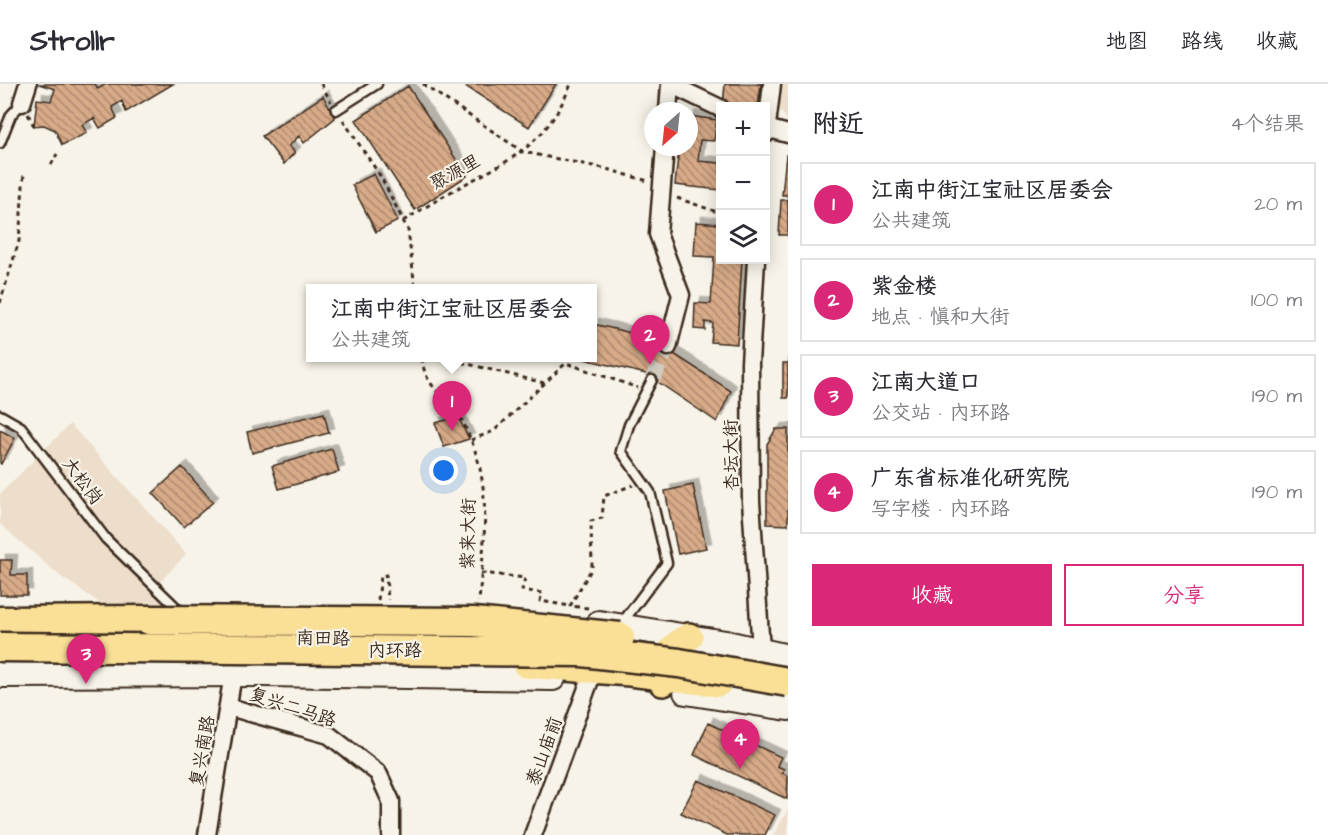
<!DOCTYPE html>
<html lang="zh">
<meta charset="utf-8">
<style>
:root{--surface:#fff;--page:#f7f7f7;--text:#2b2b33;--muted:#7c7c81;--line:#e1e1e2;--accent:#db2777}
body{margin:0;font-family:"Architects Daughter","LXGW WenKai TC",sans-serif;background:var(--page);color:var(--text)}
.controls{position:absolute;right:18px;top:18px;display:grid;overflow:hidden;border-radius:0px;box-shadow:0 3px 15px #0003}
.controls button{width:54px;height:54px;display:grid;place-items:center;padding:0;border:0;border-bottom:2px solid var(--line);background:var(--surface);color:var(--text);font:30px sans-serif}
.compass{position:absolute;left:644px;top:18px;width:54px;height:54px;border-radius:50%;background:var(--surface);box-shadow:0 3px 15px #0003;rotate:207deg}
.you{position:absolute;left:444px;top:387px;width:21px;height:21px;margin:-15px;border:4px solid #fff;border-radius:50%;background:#1a73e8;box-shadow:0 0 0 9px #1a73e833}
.badge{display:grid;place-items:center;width:39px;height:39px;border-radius:50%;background:var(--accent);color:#fff;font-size:20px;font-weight:700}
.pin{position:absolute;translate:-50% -50px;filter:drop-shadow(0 2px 3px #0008)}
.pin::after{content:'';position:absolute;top:32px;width:21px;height:18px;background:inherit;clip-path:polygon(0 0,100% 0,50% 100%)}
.popup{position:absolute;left:306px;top:200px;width:291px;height:78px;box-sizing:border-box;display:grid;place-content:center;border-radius:0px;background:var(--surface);filter:drop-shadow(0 2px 4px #0005);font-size:20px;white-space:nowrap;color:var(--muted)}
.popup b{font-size:22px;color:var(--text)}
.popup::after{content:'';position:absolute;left:50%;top:100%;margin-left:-12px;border:12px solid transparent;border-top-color:var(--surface)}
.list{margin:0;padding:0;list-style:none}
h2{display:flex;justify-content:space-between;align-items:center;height:78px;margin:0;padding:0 24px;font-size:26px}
h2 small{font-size:20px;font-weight:400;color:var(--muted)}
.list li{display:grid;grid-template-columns:39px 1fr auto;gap:18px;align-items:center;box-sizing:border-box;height:84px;margin:0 12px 12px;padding:0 12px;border:2px solid var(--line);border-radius:0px}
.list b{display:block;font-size:22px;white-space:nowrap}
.list p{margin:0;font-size:20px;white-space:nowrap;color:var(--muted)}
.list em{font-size:20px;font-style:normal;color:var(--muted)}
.actions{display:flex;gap:12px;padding:18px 24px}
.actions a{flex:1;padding:14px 0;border:2px solid var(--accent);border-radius:0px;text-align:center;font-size:21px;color:var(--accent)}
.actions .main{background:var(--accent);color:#fff}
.icon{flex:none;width:33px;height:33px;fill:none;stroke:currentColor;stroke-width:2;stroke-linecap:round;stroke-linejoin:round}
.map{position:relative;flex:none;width:788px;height:751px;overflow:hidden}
header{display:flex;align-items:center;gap:36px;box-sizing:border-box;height:84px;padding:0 30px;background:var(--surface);border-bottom:2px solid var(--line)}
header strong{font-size:28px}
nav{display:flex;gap:33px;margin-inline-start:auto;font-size:21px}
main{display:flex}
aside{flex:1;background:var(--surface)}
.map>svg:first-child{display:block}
.built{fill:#edddcb}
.building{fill:url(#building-back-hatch);stroke:#3b2a1e;stroke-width:1.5;filter:url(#shadow)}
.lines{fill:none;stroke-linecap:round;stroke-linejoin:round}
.minor-tunnel{stroke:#d1cbc0;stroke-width:16;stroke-dasharray:16 8;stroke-linecap:butt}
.service-casing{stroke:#3b2a1e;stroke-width:13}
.minor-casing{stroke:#3b2a1e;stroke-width:21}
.secondary-casing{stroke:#3b2a1e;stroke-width:28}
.primary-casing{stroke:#3b2a1e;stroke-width:32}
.trunk-casing{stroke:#3b2a1e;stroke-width:33}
.path{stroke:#3b2a1e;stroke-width:3;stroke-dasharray:4.5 4.5;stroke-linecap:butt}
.service{stroke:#f7f3e8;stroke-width:8}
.minor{stroke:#f7f3e8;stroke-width:16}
.secondary{stroke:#f7f3e8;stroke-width:24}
.primary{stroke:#fadf96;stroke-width:27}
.trunk{stroke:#fadf96;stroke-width:28}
.trunk-bridge-casing{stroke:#3b2a1e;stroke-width:33;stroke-linecap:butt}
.trunk-bridge{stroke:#fadf96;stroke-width:28}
.labels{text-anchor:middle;stroke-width:4.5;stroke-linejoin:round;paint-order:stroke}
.street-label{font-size:18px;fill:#3b2a1e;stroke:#f7f3e8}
</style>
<header>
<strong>Strollr</strong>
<nav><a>地图</a><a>路线</a><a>收藏</a></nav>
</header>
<main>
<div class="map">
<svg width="788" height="751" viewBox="0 0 788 751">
<defs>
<pattern id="building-back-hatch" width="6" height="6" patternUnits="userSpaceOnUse" patternTransform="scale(1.5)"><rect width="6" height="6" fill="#d7aa88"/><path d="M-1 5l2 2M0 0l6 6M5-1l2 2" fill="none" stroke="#b08b6f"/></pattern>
<filter id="shadow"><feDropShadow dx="5.5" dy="-5.5" stdDeviation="0" flood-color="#0004"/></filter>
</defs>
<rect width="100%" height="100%" fill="#f7f3e8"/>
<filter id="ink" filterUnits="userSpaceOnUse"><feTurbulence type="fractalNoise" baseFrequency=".0167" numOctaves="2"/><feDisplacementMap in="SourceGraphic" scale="12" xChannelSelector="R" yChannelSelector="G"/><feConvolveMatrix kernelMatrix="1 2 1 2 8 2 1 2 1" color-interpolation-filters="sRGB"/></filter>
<g filter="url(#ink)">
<path class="built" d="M778 0H788V38L777 21Z
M70 340 186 470 158 500 171 521H103L60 492 0 440V410Z
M788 725V751H773L785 731Z"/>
<path class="building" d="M95 0 98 5 106 0H173L126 28 122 17 112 23 117 34 100 44 94 34 82 41 87 49 62 61 55 46 44 41 34 42 37 15 51 17 55 5 39 0Z
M462 0H556L529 43Z
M725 0H761L758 22 723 21Z
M408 2 467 92 415 126 356 36Z
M323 12 335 34 304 59 299 52 289 62 295 68 284 80 262 52Z
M689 32 717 36 714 57 700 56 698 77 720 79V106L675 101 679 63H689Z
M788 70V111H782L786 71Z
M374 90 398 137 376 148 352 101Z
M781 116H788V151H779Z
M696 138 720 140V176H742L737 260 711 258 713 239 705 238V246L694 245 695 219 711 220 714 173 694 172Z
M593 240 636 250 671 268 731 307 717 338 646 290 580 274H593Z
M783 279H788V314H783Z
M324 329 329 349 252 369 247 348Z
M458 333 469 355 444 363 435 339Z
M776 345H788V441L767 440V360Z
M0 346 15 354 1 380 0 379Z
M332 365 339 388 279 405 272 382Z
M182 383 213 418 184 443 153 409Z
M693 401 706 464 678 470 665 407Z
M0 476H12L11 491H27V511H0Z
M708 639 781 673 777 682 784 685 782 689 788 692 787 715 694 671Z
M698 696 775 731 765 751H727L681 729Z"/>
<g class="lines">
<path class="minor-tunnel" d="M652 296 668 263"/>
<defs>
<path id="service" d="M336 26 377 0
M0 59 11 31 22 19
M0 331 21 343 106 455 177 524
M622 539 667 479 650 408 621 367 629 341 652 296"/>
<path id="minor" d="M22 19 28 0
M668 27 670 0 720 24
M766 44 788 50
M766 50 772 0
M665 63 658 150 681 211 668 263
M756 176 750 279 751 417 761 566
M229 623 329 651 378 689 391 717V751
M207 751 233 590
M533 751 590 596"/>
<path id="secondary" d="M599 539 726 559 788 573
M0 591 262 590 553 594
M686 608 788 624"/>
<path id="primary" d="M526 580 630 588 718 599
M663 598C664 579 670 561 689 553"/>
<path id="trunk" d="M0 537 149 536"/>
</defs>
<use href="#service" class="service-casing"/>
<use href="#minor" class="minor-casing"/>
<use href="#secondary" class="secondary-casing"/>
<use href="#primary" class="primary-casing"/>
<use href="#trunk" class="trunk-casing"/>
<path class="path" d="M321 0 331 18
M423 0 523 68 603 84 648 97
M28 30 34 42
M343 36 381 93 408 146 415 204
M51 81 57 70
M677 114 720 129
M403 137C418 128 432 119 447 110 505 77 543 68 571 0
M0 219 19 157 24 88
M422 274C424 299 439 308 455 326 462 333 466 345 470 354 493 405 483 464 479 518
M444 274 544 299
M471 356 494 347 566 279 638 304
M481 489 525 494 522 506 542 509 540 517 570 522
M378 516 381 492 386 491 388 516
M588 524 570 522 592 484 591 437 602 434 604 412 633 401"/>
<use href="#service" class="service"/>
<use href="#minor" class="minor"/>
<use href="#secondary" class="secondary"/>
<use href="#primary" class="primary"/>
<use href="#trunk" class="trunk"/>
<defs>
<path id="trunk-bridge" d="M149 536 474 538 620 553
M0 563 582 568 679 579 788 598"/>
</defs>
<use href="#trunk-bridge" class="trunk-bridge-casing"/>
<use href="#trunk-bridge" class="trunk-bridge"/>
</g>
</g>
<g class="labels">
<g class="street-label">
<text transform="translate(455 88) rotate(-29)" y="6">聚源里</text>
<text transform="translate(731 371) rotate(-91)" y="6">杏坛大街</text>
<text transform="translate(83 397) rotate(53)" y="6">大松岗</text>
<text transform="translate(468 450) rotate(-89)" y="6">紫来大街</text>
<text transform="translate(323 554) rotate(1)" y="6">南田路</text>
<text x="395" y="572">内环路</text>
<text transform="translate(293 623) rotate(18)" y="6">复兴二马路</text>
<text transform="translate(202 667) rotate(-80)" y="6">复兴南路</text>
<text transform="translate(544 667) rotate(-70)" y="6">泰山庙前</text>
</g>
</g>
</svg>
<div class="controls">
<button>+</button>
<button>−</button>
<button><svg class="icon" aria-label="layers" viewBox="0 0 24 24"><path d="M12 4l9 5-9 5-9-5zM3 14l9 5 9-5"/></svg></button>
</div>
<svg class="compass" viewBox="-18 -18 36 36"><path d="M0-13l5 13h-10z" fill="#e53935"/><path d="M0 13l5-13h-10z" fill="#7c7c81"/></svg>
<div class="you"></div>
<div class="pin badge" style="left:452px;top:347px">1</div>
<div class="popup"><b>江南中街江宝社区居委会</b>公共建筑</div>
<div class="pin badge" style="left:650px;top:281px">2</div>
<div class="pin badge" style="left:86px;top:600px">3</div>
<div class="pin badge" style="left:740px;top:685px">4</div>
</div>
<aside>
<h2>附近<small>4个结果</small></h2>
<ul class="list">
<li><span class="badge">1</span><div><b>江南中街江宝社区居委会</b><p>公共建筑</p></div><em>20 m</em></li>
<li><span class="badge">2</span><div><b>紫金楼</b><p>地点 · 慎和大街</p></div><em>100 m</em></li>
<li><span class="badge">3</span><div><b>江南大道口</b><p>公交站 · 内环路</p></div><em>190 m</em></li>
<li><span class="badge">4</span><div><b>广东省标准化研究院</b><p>写字楼 · 内环路</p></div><em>190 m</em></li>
</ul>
<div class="actions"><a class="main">收藏</a><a>分享</a></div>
</aside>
</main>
